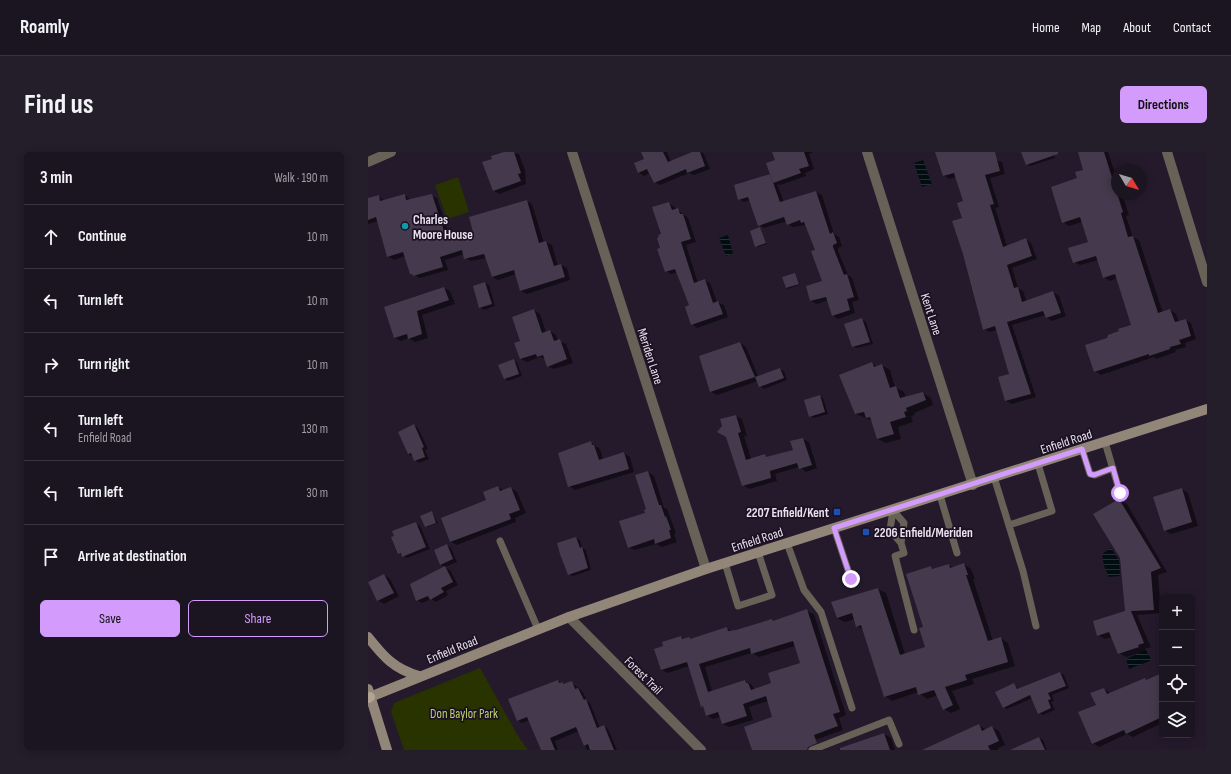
<!DOCTYPE html>
<meta charset="utf-8">
<style>
:root{--surface:#1b1421;--page:#241d2a;--text:#f1f3f6;--muted:#a09ea5;--line:#39333f;--accent:#d39cfc}
body{margin:0;font-family:"Sofia Sans Condensed",sans-serif;background:var(--page);color:var(--text)}
.controls{position:absolute;right:12px;bottom:12px;display:grid;overflow:hidden;border-radius:6px;box-shadow:0 2px 10px #0003}
.controls button{width:36px;height:36px;display:grid;place-items:center;padding:0;border:0;border-bottom:1px solid var(--line);background:var(--surface);color:var(--text);font:20px sans-serif}
.compass{position:absolute;left:743px;top:12px;width:36px;height:36px;border-radius:50%;background:var(--surface);box-shadow:0 2px 10px #0003;rotate:128deg}
.stop{position:absolute;width:12px;height:12px;margin:-9px;border:3px solid #d39cfc;border-radius:50%;background:#fff}
.stop.end{background:#d39cfc;border-color:#fff;box-shadow:0 1px 4px #0008}
.list{margin:0;padding:0;list-style:none}
h2{display:flex;justify-content:space-between;align-items:center;height:52px;margin:0;padding:0 16px;font-size:17px}
h2 small{font-size:13px;font-weight:400;color:var(--muted)}
.list li{display:grid;grid-template-columns:26px 1fr auto;gap:12px;align-items:center;box-sizing:border-box;height:64px;padding:0 16px;border-top:1px solid var(--line)}
.list b{display:block;font-size:15px;white-space:nowrap}
.list p{margin:0;font-size:13px;white-space:nowrap;color:var(--muted)}
.list em{font-size:13px;font-style:normal;color:var(--muted)}
.actions{display:flex;gap:8px;padding:12px 16px}
.actions a{flex:1;padding:9px 0;border:1px solid var(--accent);border-radius:6px;text-align:center;font-size:14px;color:var(--accent)}
.actions .main{background:var(--accent);color:#111}
.icon{flex:none;width:22px;height:22px;fill:none;stroke:currentColor;stroke-width:2;stroke-linecap:round;stroke-linejoin:round}
.map{position:relative;flex:none;width:839px;height:598px;overflow:hidden;border-radius:6px}
header{display:flex;align-items:center;gap:24px;box-sizing:border-box;height:56px;padding:0 20px;background:var(--surface);border-bottom:1px solid var(--line)}
header strong{font-size:19px}
nav{display:flex;gap:22px;margin-inline-start:auto;font-size:14px}
.intro{display:flex;align-items:center;justify-content:space-between;box-sizing:border-box;height:96px;padding:0 24px}
h1{margin:0;font-size:28px}
.button{padding:10px 18px;border-radius:6px;background:var(--accent);color:#111;font-size:14px;font-weight:700}
main{display:flex;gap:24px;padding:0 24px}
aside{flex:1;background:var(--surface);border-radius:6px;box-shadow:0 2px 10px #0003}
.map>svg:first-child{display:block}
.green{fill:#293300}
.water{fill:url(#water-rules)}
.shadow{fill:#0007;fill-rule:evenodd}
.building{fill:#453a4d;fill-rule:evenodd}
.lines{fill:none;stroke-linecap:round;stroke-linejoin:round}
.lane{stroke:#686158;stroke-width:7}
.street{stroke:#686158;stroke-width:10}
.secondary{stroke:#928679;stroke-width:10}
.primary{stroke:#b2a392;stroke-width:10}
.route{stroke:#d39cfc;stroke-width:5}
.culture-dot{fill:#0f9aa8;stroke:#1b1122;stroke-width:1.5}
.transit-dot{fill:#1a4fb4;stroke:#1b1122;stroke-width:1.5}
.labels{text-anchor:middle;stroke-width:3.5;stroke-linejoin:round;paint-order:stroke}
.poi-label{font-size:13px;font-weight:bold;fill:#e9e2ee;stroke:#1b1122;text-anchor:start}
.street-label{font-size:13px;fill:#e9e2ee;stroke:#1b1122}
.park-label{font-size:13px;fill:#bbd46a;stroke:#1b1122}
</style>
<header>
<strong>Roamly</strong>
<nav><a>Home</a><a>Map</a><a>About</a><a>Contact</a></nav>
</header>
<div class="intro"><h1>Find us</h1><a class="button">Directions</a></div>
<main>
<aside>
<h2>3 min<small>Walk · 190 m</small></h2>
<ul class="list">
<li><svg class="icon" aria-label="ahead" viewBox="0 0 24 24"><path d="M12 20V5M6 11l6-6 6 6"/></svg><div><b>Continue</b></div><em>10 m</em></li>
<li><svg class="icon" aria-label="left" viewBox="0 0 24 24"><path d="M17 20v-9H6M10 6l-5 5 5 5"/></svg><div><b>Turn left</b></div><em>10 m</em></li>
<li><svg class="icon" aria-label="right" viewBox="0 0 24 24"><path d="M7 20v-9h11M14 6l5 5-5 5"/></svg><div><b>Turn right</b></div><em>10 m</em></li>
<li><svg class="icon" aria-label="left" viewBox="0 0 24 24"><path d="M17 20v-9H6M10 6l-5 5 5 5"/></svg><div><b>Turn left</b><p>Enfield Road</p></div><em>130 m</em></li>
<li><svg class="icon" aria-label="left" viewBox="0 0 24 24"><path d="M17 20v-9H6M10 6l-5 5 5 5"/></svg><div><b>Turn left</b></div><em>30 m</em></li>
<li><svg class="icon" aria-label="arrive" viewBox="0 0 24 24"><path d="M6 21V4h12l-3 4 3 4H6"/></svg><div><b>Arrive at destination</b></div></li>
</ul>
<div class="actions"><a class="main">Save</a><a>Share</a></div>
</aside>
<div class="map">
<svg width="839" height="598" viewBox="0 0 839 598">
<defs>
<pattern id="water-rules" width="6" height="5" patternUnits="userSpaceOnUse"><rect width="6" height="5" fill="#020d11"/><path d="M0 2.5h6" fill="none" stroke="#273034"/></pattern>
</defs>
<rect width="100%" height="100%" fill="#241a2c"/>
<path class="green" d="M90 25 101 60 79 67 67 33Z
M112 516 150 584 160 598H36L23 560 26 551Z"/>
<path class="water" d="M555 8 564 32 554 35 546 11Z
M360 83 365 101 358 104 351 86Z
M743 396 751 408 752 424 741 425 736 414 734 402Z
M778 498 783 507 782 509 761 517 758 507Z"/>
<path class="shadow" d="M139 0 151 2 157 18 158 32 131 42 125 38Z
M274 0H299L303 10 326 0H333L336 2 342 17 326 23 321 21 292 33 286 30 282 21 276 24 271 21 267 12 277 7Z
M405 0H445L441 2 446 17 437 21 438 24 412 33 409 32 416 50 448 40 454 43 466 82 471 85 474 94 470 96V99L480 123 484 126 491 148 484 150 487 161 470 167 465 164 460 148 449 152 443 149 439 135 455 130 448 99 438 73 425 75 419 72V69L396 76 391 73 382 48 376 50 371 47 402 23 408 9Z
M568 0H604L634 10 637 22 622 26 631 55 627 56 639 94 658 87 663 91 669 107 644 116 650 136 655 139 659 150 685 140 691 144 698 164 684 169 679 166 678 163 644 173 668 245 644 252 638 249 642 222 629 178 622 180 616 177 595 67 597 49 589 25 581 27 576 23Z
M654 0H685L687 6 662 14 658 12Z
M711 0H740L749 27V42H754L761 63 758 64 765 85 771 88 795 161 802 158 808 162 811 170 818 168 823 171 828 187 817 191 818 195 807 198 808 200 788 207 786 205 733 223 727 219 739 187 764 174 749 126 742 129 736 125 730 108 712 113 706 110 721 90 714 70 701 74 695 70 710 27 717 18Z
M37 43 43 48 63 43 69 46 83 88 106 81 159 49 164 52 176 91 178 90 184 93 190 114 193 113 199 116 202 128 159 142 153 139 148 122 130 128 124 125 118 106 103 109 97 106 96 102 77 108 80 118 52 126 43 121 38 104 26 108 20 104 10 69 0 72V47L10 44 17 49Z
M301 51 320 66 328 90 318 93 330 131 337 128 342 131 349 150 356 153 360 165 329 176 324 172 322 154 310 120 303 122 298 119 293 97 294 82Z
M392 76 399 92 390 95 388 94Z
M427 122 432 132 420 137 415 126Z
M117 131 121 133 127 154 116 158 112 155Z
M76 136 82 139 87 152 54 163 60 186 47 190 41 186 33 189 27 186 17 156Z
M166 158 172 162 178 180 182 179 188 183 190 189 198 192 205 211 186 217 179 214 177 207 172 205 159 210 153 207 154 189Z
M494 167 498 170 505 192 489 196 485 194Z
M372 191 378 195 390 224 412 217 416 219 419 228 396 237 392 234 390 229 349 243 343 240Z
M145 208 149 210 154 224 140 229 137 227Z
M504 212 510 215 514 213 522 218 527 235 536 240 538 246 555 241 563 246 565 253 546 261 547 263 543 264 545 270 530 275 533 287 518 291 510 287 505 269 488 262Z
M451 244 455 246 460 262 446 266 442 264Z
M368 264 374 267 379 284H376L383 307 396 303 400 306 426 298 435 287 441 290 449 316 438 320 431 315 407 322 409 329 381 337 375 333Z
M46 273 50 276 60 297 57 298 61 307 51 311 40 301Z
M223 291 232 297 235 307 256 301 262 305 266 320 207 338 201 334Z
M280 320 286 324 296 356 299 357 308 381 306 382 309 390 294 395 288 392 267 398 260 395 279 358Z
M130 335 137 339 143 336 149 340 158 361 147 366 148 370 89 393 83 390Z
M814 337 820 341 830 374 803 382 797 378Z
M751 348 759 352 799 420 790 423 793 461 769 463 783 495 777 497 778 499 758 505 751 501 744 485 737 487 730 483 758 460Z
M64 360 70 371 59 375 58 374Z
M48 371 52 374 62 397 39 406 31 401Z
M208 386 212 388 214 396 218 398 223 418 205 424 201 422Z
M79 393 83 396 89 410 77 415 73 413 67 398Z
M596 412 603 417 607 427H605L625 489 633 486 640 491 647 514 604 527 606 532 584 539 592 557 583 561 576 557 570 543 559 547 550 540 524 549 517 544 496 478 489 474 487 467 477 470 469 466 465 451 510 437 518 441 537 502 558 496 556 475 563 416 566 417 581 413 586 416Z
M77 415 82 418 90 433 78 439 80 443 68 450 63 447 54 451 49 448Z
M16 423 22 427 31 444 16 452 10 448Z
M439 459 446 462 478 563 471 566 475 578 419 598H385L406 565 400 549 381 555 385 568 361 575 355 572 352 565 345 567 339 563 336 555 334 554 321 514 300 521 294 518 296 495 313 485 317 487 322 486 324 487 359 476 364 479H369L404 468 407 469ZM427 494 433 511 405 532 387 538 383 532 376 529 344 539 337 515 384 501 391 505Z
M692 521 696 523 701 536 684 543 686 549 683 550 687 558 675 563 671 561 665 546 639 557 636 555 646 532 651 537Z
M794 522V571L765 585 759 582 731 595 725 591 729 553 736 537 742 541Z
M190 529 197 532 203 530 215 540 219 549 222 551 232 576 236 574 240 577 249 598H219L211 579 187 589 190 598H173L161 568 154 571 150 568Z
M611 573 618 578 624 575 631 579 637 593 630 596V598H572Z
M516 582 523 586 527 598H470Z
M671 586 675 588 679 598H656Z"/>
<path class="building" d="M136 0H146L153 21 150 22 153 29 125 39 114 10 124 7 123 4Z
M273 0H295L300 10 324 0H332L337 14 319 21 318 17 286 31 279 17 270 21 266 11 276 7Z
M404 0H436L441 14 431 17 433 21 405 31 398 11 407 8Z
M567 0H627L632 19 617 23 626 52 622 53 635 95 658 86 664 104 639 113 646 136 650 135 654 150 685 139 693 161 678 166 675 159 639 170 663 242 637 249 630 225 641 222 627 174 615 178 595 102 584 69 594 66 589 51 595 49 586 21 575 24Z
M653 0H690V2L658 13Z
M710 0H736L755 60 753 61 760 85 765 84 790 161 802 157 807 170 818 167 823 184 811 188 813 192 802 195V197L781 204V202L726 220 717 193 739 186 740 183 751 179 750 177 763 173 747 122 735 126 728 104 705 111 700 96 720 90 712 65 694 71 683 35 709 26 707 20 715 18Z
M402 22 412 50 448 39 462 82 465 80 469 91 465 93V95L476 123 479 122 486 145 479 147 482 158 464 164 458 145 442 149 438 134 454 129 443 99 447 98 436 70 433 71 432 68 419 73 416 65 390 74 380 45 370 48 366 33Z
M37 42 38 48 64 42 79 88 105 80 101 65 159 48 171 91 178 89 186 114 193 112 197 125 152 139 146 118 124 125 116 102 96 107 94 98 72 105 75 115 45 124 44 122H42L35 100 19 105 8 65 0 68V46L11 43 12 49Z
M301 50 304 58 310 56 312 62H315L323 87 313 90 326 131 337 127 345 151 350 149 355 162 323 173 317 155 321 153 307 117 297 120 289 97 292 96 289 86 291 85 290 83 293 82 284 55Z
M392 75 398 91 387 95 382 79Z
M427 121 431 132 418 136 414 125Z
M117 130 124 152 111 156 105 134Z
M76 135 81 148 49 159 54 182 40 187 39 182 26 186 16 155Z
M166 157 174 181 182 178 186 189 192 187 199 207 179 215 175 203 169 205 168 202 152 207 146 191 152 189 144 165Z
M494 166 502 190 484 195 476 172Z
M372 190 387 225 342 240 331 204Z
M146 207 151 222 136 227 130 213Z
M504 210 506 215 514 212 522 236 528 234 532 246 555 240 558 248 538 256 539 259 536 260 538 265 522 270 526 282 509 287 502 265 498 266 496 260 487 262 471 223Z
M412 216 416 226 391 235 387 225Z
M452 243 457 260 441 265 436 248Z
M368 263 373 280 370 281 378 308 397 302 398 305 425 298 422 289 435 286 444 313 431 317 429 311 402 319 403 326 374 334 358 285 349 280 354 274 352 267Z
M46 272 56 295 54 296 57 305 46 309 43 301 40 302 30 280Z
M223 289 224 293H226L231 308 256 300 261 317 200 335 190 301Z
M280 319 291 353H293L297 365 298 364 303 378H301L303 386 287 392 286 387 260 396 251 369 277 361 276 358 278 357 267 323Z
M130 334 132 339 143 335 152 358 141 362 143 367 82 390 73 366 118 348 115 340Z
M814 336 824 370 796 379 785 345Z
M751 347 793 416 783 420 786 458 763 459 776 491 770 493 771 495 750 502 741 480 729 484 725 469 757 459 752 406 725 362Z
M64 359 68 371 57 375 52 364Z
M48 370 58 395 34 405 33 401 30 402 23 385 26 384 24 379Z
M208 385 212 396 214 395 220 416 200 423 192 402 189 391Z
M79 392 85 407 72 413 66 398Z
M596 411 600 423H598L620 489 633 485 640 510 597 523 599 528 577 535 585 553 575 558 566 538 550 543 548 535 516 545 493 473 488 475 484 461 469 466 463 450 510 436 532 503 557 495 551 476 555 475 538 422 563 414 564 417 581 412 582 416Z
M77 414 85 430 73 436 76 440 62 448 60 444 48 449 42 432Z
M16 422 26 441 9 449 0 430Z
M439 457 472 560 465 562 470 574 446 583 449 591 440 595 439 598H384L376 575 404 565 398 544 375 552 379 564 354 572 350 560 338 564 335 554 333 555 319 510 293 518 286 497 295 494 294 490 313 484 314 487 322 485V487L359 475 360 479 368 478 404 467 405 469ZM425 489 432 511 400 521 403 531 383 538 380 531H378L377 528 340 540 331 512 382 496 383 502Z
M692 520 698 534 680 541 683 547 680 548 683 556 670 562 662 543 635 556 627 540 646 531 649 537Z
M794 521V565L758 582 756 578 724 592 710 560 728 553 722 541 736 536 739 542 777 526 778 528Z
M190 528 191 531 195 530V532L204 529 207 537 210 536 216 548 218 547 229 576 236 573 246 598H222L220 592 216 594 208 575 182 586 187 598H173L159 565 149 569 140 547Z
M611 572 614 579 624 574 631 589 620 594 622 598H554Z
M516 581 522 598H472V596Z
M671 585 677 598H642Z"/>
<g class="lines">
<path class="lane" d="M737 290 752 341
M714 297 722 322 727 323 745 316
M626 325 655 419 668 474
M572 343 589 401
M525 358 536 371 533 391 522 378Z
M641 373 684 359 670 312
M466 376 483 427
M132 389 170 477
M419 391 436 438 453 460 484 556
M533 391 536 401 527 404 546 478
M357 411 370 454 404 443 390 400
M444 598 521 568 531 592"/>
<path class="street" d="M204 0 338 417
M499 0 605 333
M799 0 839 130
M0 10 23 0
M201 465 333 598"/>
<path class="secondary" d="M0 485C16 505 26 517 51 524
M0 537 19 598
M2 545 201 465 338 417 839 257"/>
<path class="primary" d="M0 546 2 545"/>
</g>
<g class="lines">
<path class="route" d="M483 427 466 376 714 297 722 322 726 323 745 316 752 341"/>
</g>
<circle class="culture-dot" cx="37" cy="74" r="4"/>
<g class="transit-dot">
<rect x="465" y="356" width="8" height="8" rx="2"/>
<rect x="494" y="376" width="8" height="8" rx="2"/>
</g>
<g class="labels">
<g class="poi-label">
<text x="45" y="72">Charles<tspan x="45" dy="15">Moore House</tspan></text>
<text x="461" y="365" text-anchor="end">2207 Enfield/Kent</text>
<text x="506" y="385">2206 Enfield/Meriden</text>
</g>
<g class="street-label">
<text transform="translate(564 162) rotate(72)" y="5">Kent Lane</text>
<text transform="translate(283 204) rotate(72)" y="5">Meriden Lane</text>
<text transform="translate(698 289) rotate(-18)" y="5">Enfield Road</text>
<text transform="translate(389 387) rotate(-18)" y="5">Enfield Road</text>
<text transform="translate(84 497) rotate(-22)" y="5">Enfield Road</text>
<text transform="translate(276 523) rotate(45)" y="5">Forest Trail</text>
</g>
<g class="park-label">
<text x="96" y="566">Don Baylor Park</text>
</g>
</g>
</svg>
<div class="controls">
<button>+</button>
<button>−</button>
<button><svg class="icon" aria-label="locate" viewBox="0 0 24 24"><circle cx="12" cy="12" r="6"/><path d="M12 2v4M12 18v4M2 12h4M18 12h4"/></svg></button>
<button><svg class="icon" aria-label="layers" viewBox="0 0 24 24"><path d="M12 4l9 5-9 5-9-5zM3 14l9 5 9-5"/></svg></button>
</div>
<svg class="compass" viewBox="-18 -18 36 36"><path d="M0-13l5 13h-10z" fill="#e53935"/><path d="M0 13l5-13h-10z" fill="#a09ea5"/></svg>
<div class="stop" style="left:752px;top:341px"></div>
<div class="stop end" style="left:483px;top:427px"></div>
</div>
</main>
